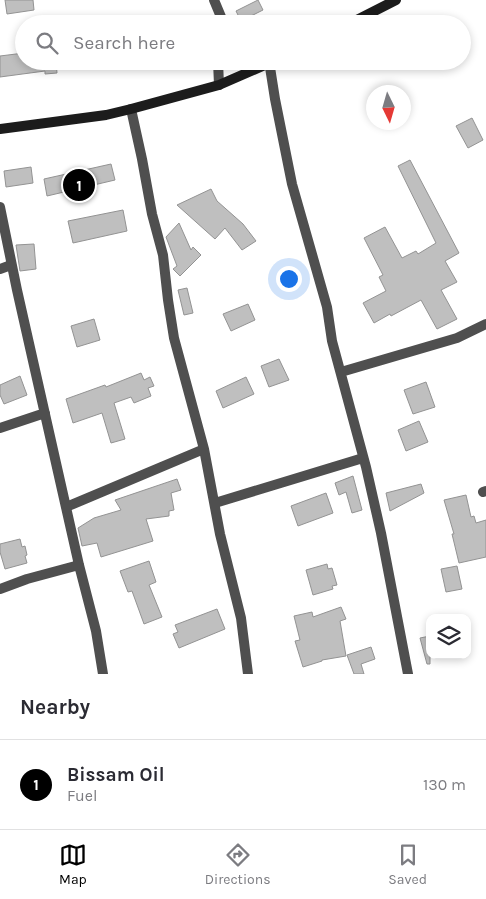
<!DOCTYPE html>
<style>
:root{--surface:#fff;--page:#f2f2f3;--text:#2b2b33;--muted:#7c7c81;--line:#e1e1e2;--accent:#000}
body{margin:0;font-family:Karla,sans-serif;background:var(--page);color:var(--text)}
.controls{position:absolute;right:15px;bottom:15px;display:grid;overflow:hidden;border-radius:10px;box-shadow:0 2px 8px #0003}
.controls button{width:45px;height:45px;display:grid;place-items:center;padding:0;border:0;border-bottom:1px solid var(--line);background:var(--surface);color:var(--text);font:25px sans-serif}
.compass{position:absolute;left:366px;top:85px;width:45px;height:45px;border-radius:50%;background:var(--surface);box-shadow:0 2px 8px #0003;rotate:175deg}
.you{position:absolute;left:288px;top:278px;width:18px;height:18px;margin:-12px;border:4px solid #fff;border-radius:50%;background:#1a73e8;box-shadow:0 0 0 8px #1a73e833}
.badge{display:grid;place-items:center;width:32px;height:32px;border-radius:50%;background:var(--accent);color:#fff;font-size:16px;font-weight:700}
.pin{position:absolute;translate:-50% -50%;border:2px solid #fff;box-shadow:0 1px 5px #0006}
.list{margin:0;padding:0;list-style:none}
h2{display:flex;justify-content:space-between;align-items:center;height:65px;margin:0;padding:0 20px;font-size:21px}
h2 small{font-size:16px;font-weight:400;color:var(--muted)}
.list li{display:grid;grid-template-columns:32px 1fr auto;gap:15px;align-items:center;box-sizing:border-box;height:90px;padding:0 20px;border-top:1px solid var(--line)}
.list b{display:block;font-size:19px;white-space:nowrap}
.list p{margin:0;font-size:16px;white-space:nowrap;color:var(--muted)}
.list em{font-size:16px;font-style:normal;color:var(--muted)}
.icon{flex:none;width:28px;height:28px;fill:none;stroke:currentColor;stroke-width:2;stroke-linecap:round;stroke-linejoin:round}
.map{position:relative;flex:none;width:486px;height:674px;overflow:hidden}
.search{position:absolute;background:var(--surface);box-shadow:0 2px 8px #0003;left:15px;right:15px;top:15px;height:55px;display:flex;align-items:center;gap:12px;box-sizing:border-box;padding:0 18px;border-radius:28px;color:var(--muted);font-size:19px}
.sheet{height:155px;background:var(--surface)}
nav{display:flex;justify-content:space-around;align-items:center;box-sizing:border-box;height:70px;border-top:1px solid var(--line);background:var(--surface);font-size:14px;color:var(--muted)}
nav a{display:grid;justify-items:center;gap:2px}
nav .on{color:var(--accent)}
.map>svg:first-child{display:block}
.building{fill:#bfbfbf;stroke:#939393}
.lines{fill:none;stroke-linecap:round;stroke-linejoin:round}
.street{stroke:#4f4f4f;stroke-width:10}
.secondary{stroke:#1c1c1c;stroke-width:10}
</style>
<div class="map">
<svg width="486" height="674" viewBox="0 0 486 674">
<rect width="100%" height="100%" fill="#fff"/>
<path class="building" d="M5 0H33L34 10 7 14Z
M258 0 263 10 241 21 236 11Z
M24 53V61H56L57 73 45 74V71L0 77V56Z
M472 118 483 140 468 148 456 126Z
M410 160 459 253 445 261 457 282 441 290 457 319 437 329 421 300 391 316 390 314 374 323 363 303 386 291 379 277 383 275 364 238 385 227 402 258 416 251 418 254 436 243 398 166Z
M111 164 115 180 47 196 44 179Z
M31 167 33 183 6 187 4 171Z
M211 189 217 201 243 224 256 241 242 250 225 228 215 239 177 205Z
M123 210 127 231 73 243 68 221Z
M179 223 191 250 193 247 201 255 180 276 173 269 177 266 166 237Z
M34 244 36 269 20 271 16 245Z
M187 288 193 313 184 315 178 290Z
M248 304 255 320 231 331 223 314Z
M94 319 100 340 77 347 71 326Z
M279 359 289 380 269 387 261 366Z
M141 373 144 380 150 377 154 386 148 388 151 396 134 403 131 397 114 403 125 439 111 443 102 413 73 423 66 399 105 385 106 387Z
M20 376 27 395 4 404 0 395V385Z
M246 377 254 394 223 408 216 391Z
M426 382 435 407 413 414 404 390Z
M419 421 428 442 406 451 398 430Z
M353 476 362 510 352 513 346 492 339 495 335 483Z
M177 479 181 490 171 493 174 510 169 511V516L146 519 153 541 101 557 97 543 82 546 78 528 94 518 121 510 115 500Z
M421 484 424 493 390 511 386 493Z
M326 493 333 513 298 526 291 506Z
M466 495 471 517 474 516 476 523 486 520V557L459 563 452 534H454L444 500Z
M20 539 22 547 25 546 27 555 25 556 27 563 5 569 0 552V544Z
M149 561 156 582 149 585 162 617 144 624 132 591 128 592 120 571Z
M327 564 328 569 332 568 337 585 332 586 333 589 313 595 306 570Z
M457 566 462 589 446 592 441 569Z
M341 607 346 619 340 621 346 656 322 660V661L303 667 295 641 300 640 294 616 312 612 313 617Z
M217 609 225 629 179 648 173 634 178 632 175 625Z
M430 636V664H427L420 638Z
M371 647 375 659 361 664 364 674H354L347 655Z"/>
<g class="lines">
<path class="street" d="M214 0 224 24
M218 61 219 85
M269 61 275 99 292 184 327 307 332 341 366 467 381 533 408 674
M131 109 142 159 152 214 163 255 168 300 174 338 204 449 220 534 241 618 248 674
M0 207 17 290 79 565 96 631 103 674
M0 269 11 265
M341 372 457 338 486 324
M0 428 45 413
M483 492 486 491
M215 503 363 458
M66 507 204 449
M0 589 27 579 79 565"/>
<path class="secondary" d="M349 24 396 0
M0 129 106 115 131 109 219 85 274 61"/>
</g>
</svg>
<div class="controls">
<button><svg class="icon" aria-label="layers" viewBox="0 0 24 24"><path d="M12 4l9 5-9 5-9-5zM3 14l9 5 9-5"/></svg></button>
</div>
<svg class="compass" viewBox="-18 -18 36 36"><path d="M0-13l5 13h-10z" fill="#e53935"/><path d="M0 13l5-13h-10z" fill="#7c7c81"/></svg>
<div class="you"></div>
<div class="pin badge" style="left:79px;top:185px">1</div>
<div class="search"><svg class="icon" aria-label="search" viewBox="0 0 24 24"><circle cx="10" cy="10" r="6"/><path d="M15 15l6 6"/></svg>Search here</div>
</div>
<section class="sheet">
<h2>Nearby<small></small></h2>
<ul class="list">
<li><span class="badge">1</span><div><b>Bissam Oil</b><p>Fuel</p></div><em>130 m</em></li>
</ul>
</section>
<nav>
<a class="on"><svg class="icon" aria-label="map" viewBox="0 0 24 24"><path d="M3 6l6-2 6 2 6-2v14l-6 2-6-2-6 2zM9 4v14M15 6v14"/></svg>Map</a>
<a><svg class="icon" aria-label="directions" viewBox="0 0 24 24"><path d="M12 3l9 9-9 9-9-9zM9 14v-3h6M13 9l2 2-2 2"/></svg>Directions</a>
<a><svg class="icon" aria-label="saved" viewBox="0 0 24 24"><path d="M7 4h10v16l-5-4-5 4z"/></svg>Saved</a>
</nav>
